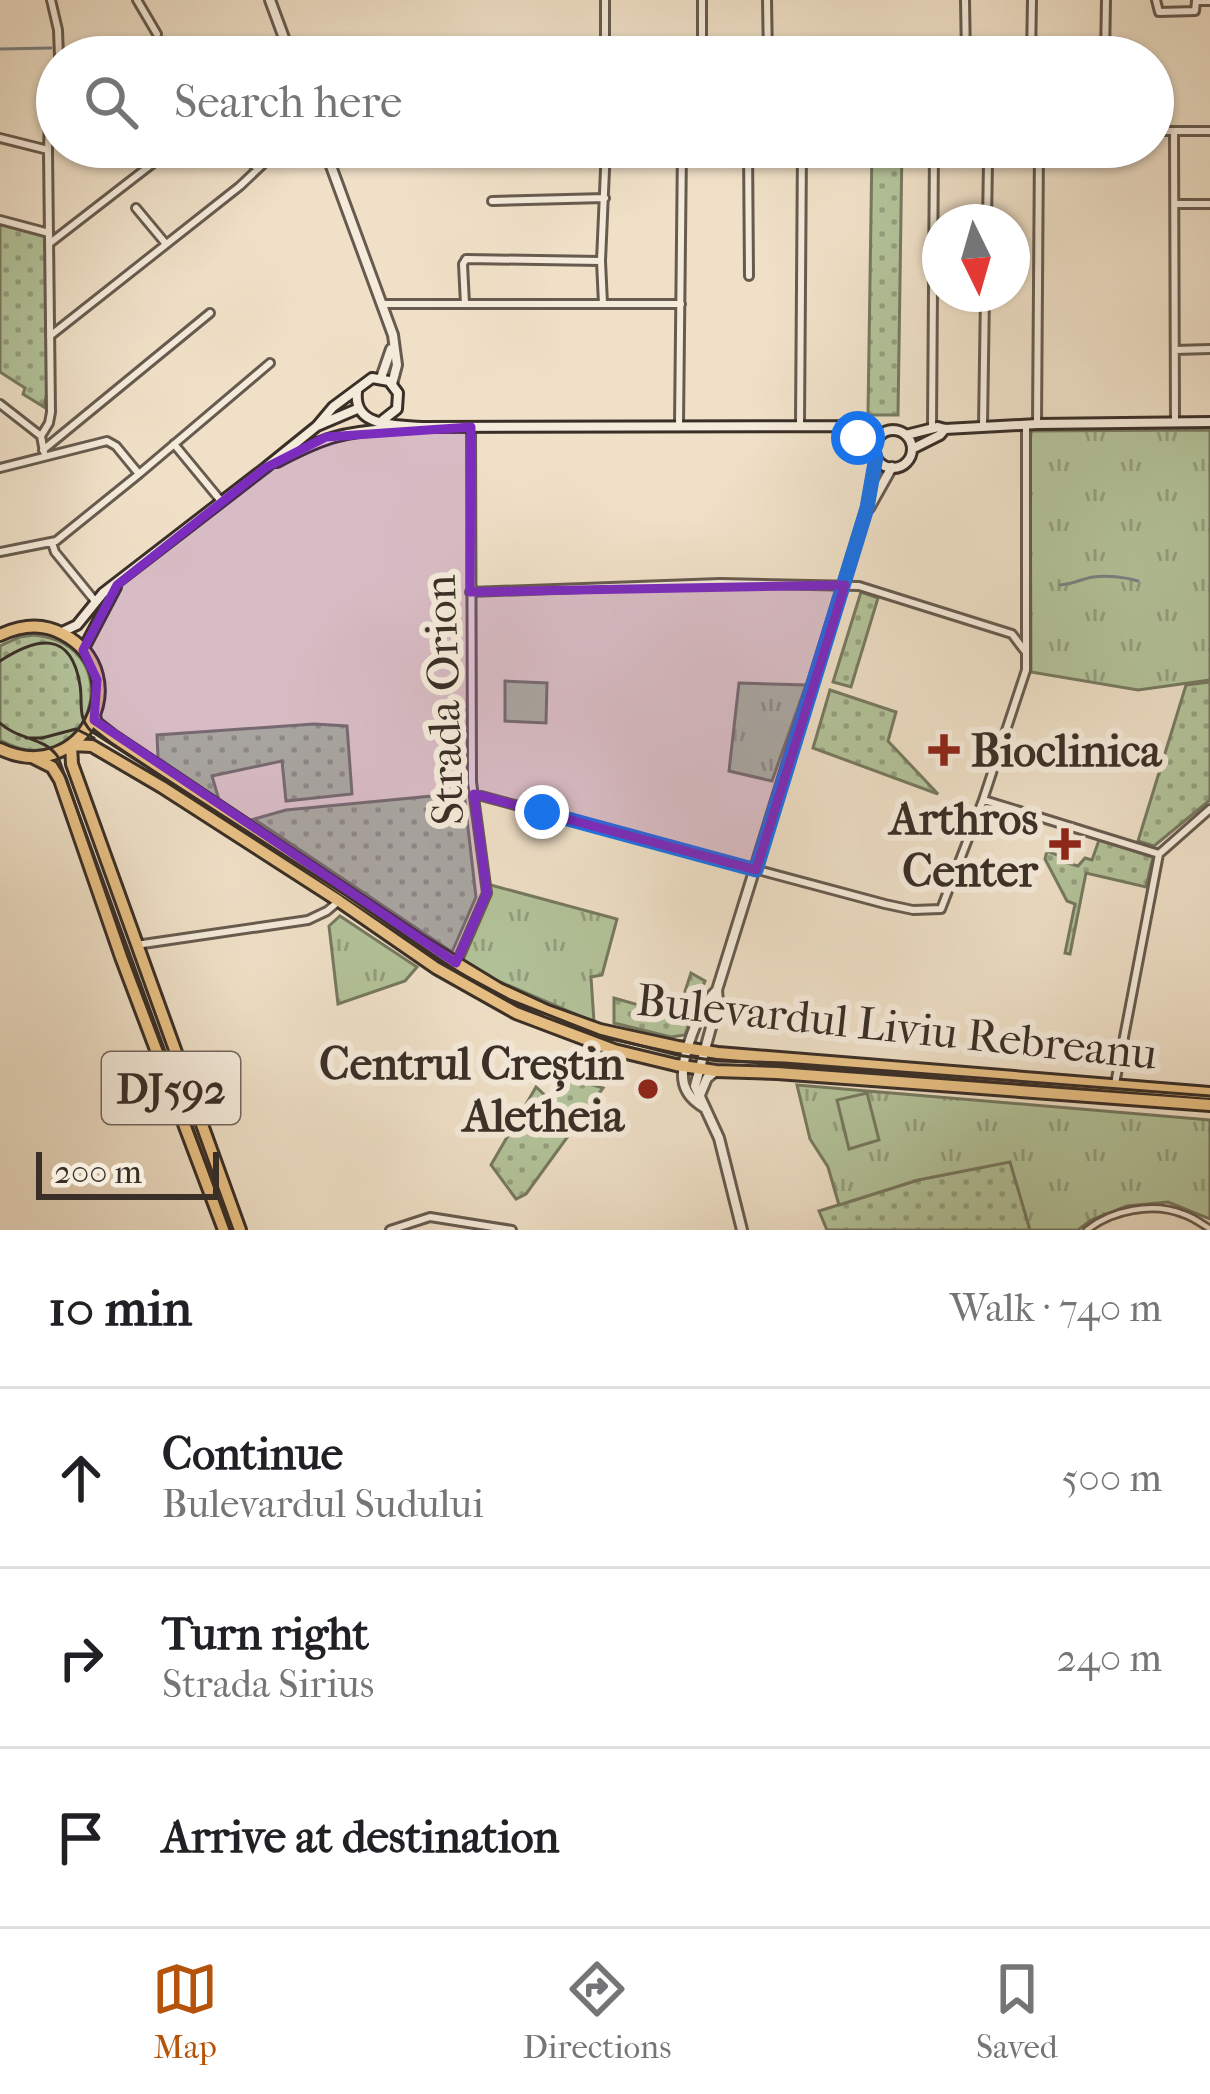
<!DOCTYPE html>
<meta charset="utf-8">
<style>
:root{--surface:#fff;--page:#f2f2f2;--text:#202124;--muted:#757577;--line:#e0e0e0;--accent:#b45309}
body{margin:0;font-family:"IM FELL French Canon",serif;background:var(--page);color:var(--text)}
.compass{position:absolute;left:922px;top:204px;width:108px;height:108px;border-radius:50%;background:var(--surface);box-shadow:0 3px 9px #0004;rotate:175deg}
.scale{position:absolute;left:36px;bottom:30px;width:183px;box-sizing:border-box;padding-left:12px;border:6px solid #3a2f27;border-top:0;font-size:33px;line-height:42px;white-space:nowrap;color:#3a2f27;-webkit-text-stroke:9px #f5ebdb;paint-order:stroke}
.stop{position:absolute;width:36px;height:36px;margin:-27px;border:9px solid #1a73e8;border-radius:50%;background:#fff}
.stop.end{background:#1a73e8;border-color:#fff;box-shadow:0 3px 12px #0008}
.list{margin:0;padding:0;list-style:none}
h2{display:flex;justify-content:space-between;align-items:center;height:156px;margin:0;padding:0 48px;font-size:51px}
h2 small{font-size:39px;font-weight:400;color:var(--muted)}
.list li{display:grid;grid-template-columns:78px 1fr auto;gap:36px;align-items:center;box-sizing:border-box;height:180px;padding:0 48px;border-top:3px solid var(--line)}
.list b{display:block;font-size:45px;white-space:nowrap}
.list p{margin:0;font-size:39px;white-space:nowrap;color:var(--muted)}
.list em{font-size:39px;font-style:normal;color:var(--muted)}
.icon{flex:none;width:66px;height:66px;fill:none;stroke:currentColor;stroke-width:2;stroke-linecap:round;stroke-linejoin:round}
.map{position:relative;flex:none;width:1210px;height:1230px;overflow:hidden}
.search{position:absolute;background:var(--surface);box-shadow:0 3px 9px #0004;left:36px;right:36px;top:36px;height:132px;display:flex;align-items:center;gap:30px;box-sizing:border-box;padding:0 42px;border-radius:66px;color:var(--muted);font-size:45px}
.sheet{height:696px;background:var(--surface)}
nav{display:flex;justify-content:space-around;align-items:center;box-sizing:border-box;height:168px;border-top:3px solid var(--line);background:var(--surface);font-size:33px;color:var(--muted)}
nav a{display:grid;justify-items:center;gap:6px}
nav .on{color:var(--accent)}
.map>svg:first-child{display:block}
.grass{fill:url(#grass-dots);stroke:#767960;stroke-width:3}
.park{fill:url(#park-tufts);stroke:#767960;stroke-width:3}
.garden{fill:#b3c39a;stroke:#767960;stroke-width:3}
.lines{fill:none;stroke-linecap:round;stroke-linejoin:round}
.stream{stroke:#778283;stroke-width:3}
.pedestrian-casing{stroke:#675b4f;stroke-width:10}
.minor-casing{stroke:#675b4f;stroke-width:12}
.tertiary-casing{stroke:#675b4f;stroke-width:14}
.secondary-casing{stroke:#3a2f27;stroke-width:14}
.primary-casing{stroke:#3a2f27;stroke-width:16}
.pedestrian{stroke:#f5ebdb;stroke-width:4.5}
.minor{stroke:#f5ebdb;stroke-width:6}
.tertiary{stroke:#f5ebdb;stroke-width:8}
.secondary{stroke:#f5ebdb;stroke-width:8}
.primary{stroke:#e8c084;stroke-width:10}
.tram{stroke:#3a2f27;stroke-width:3}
.route{stroke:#1a73e8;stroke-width:15}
.marked{fill:#7b2cbf;fill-opacity:0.2;stroke:#7b2cbf;stroke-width:9;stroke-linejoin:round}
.poi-dot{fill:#8f2418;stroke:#f5ebdb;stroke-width:4.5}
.labels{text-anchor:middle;stroke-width:12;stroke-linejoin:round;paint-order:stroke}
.shield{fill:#f5ebdb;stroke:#72675d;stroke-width:3}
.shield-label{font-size:42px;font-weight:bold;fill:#3a2f27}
.street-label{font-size:45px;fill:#3a2f27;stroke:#f5ebdb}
.poi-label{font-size:45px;font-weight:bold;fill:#3a2f27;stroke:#f5ebdb;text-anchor:end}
</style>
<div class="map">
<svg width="1210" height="1230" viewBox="0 0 1210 1230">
<defs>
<pattern id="grass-dots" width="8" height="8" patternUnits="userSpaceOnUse" patternTransform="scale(3)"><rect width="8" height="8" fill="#b3c39a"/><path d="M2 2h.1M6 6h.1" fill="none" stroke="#939f7e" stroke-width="1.8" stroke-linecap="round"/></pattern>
<pattern id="park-tufts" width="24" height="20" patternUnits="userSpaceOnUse" patternTransform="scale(3)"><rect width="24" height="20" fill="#b3c39a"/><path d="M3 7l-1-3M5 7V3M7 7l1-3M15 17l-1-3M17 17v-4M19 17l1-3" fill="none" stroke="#939f7e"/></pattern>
</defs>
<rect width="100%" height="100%" fill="#efe0c7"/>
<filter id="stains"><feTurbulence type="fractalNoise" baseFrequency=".00167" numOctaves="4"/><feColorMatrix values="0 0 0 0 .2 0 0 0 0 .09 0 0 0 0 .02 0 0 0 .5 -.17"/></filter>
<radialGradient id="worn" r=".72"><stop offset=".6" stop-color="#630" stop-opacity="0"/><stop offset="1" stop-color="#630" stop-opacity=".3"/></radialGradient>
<path class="grass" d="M872 147H902L898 415H868Z
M0 224 46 237 47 392 44 407 23 394 25 388 0 372Z
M861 592 878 598 851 687 833 682Z
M34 635C134 645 90 790 0 740V646L20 637Z
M1210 682V800L1154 846 1138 841 1186 685Z
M830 690 896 712 888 741 938 794 813 748Z
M314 724 347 726 352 794 286 801 282 761 212 776 219 800 158 758 157 735Z
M464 793 476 897 452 952 254 819 286 810Z
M1099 840 1153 857 1146 887 1086 873 1070 954 1065 953 1075 904 1067 901 1045 859 1047 851 1060 856 1063 862 1078 866 1085 858 1092 860Z
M691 973 705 981 685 1035 671 1037 614 1023V998L677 1016Z
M564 1076 603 1088 526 1194 516 1199 491 1165 536 1087 550 1100Z
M1011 1161 1030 1230H827L819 1211 918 1180Z"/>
<path class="park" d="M1210 430V680L1138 690 1031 672 1030 431Z
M739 683 806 685 772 781 729 771Z
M487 884 617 919 602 975 591 977 594 1022 456 963Z
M340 916 417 967 405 981 338 1004 329 926Z
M797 1085 1210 1120V1219L1168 1202 1127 1206 1091 1220 1078 1230H1030L1010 1162 918 1180 839 1205 828 1167 810 1139Z"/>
<path class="garden" d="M505 681 547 683 546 723 505 721Z
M867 1093 879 1140 849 1149 837 1100Z"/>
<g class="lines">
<path class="stream" d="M0 49 51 48
M1060 585C1073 584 1081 579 1093 577 1107 575 1125 577 1138 581"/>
<defs>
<path id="pedestrian" d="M1087 1230C1112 1210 1153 1202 1183 1214 1193 1217 1202 1224 1210 1229"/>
<path id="minor" d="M51 0 58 30 59 57
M137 0 157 34
M605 0V57
M702 0V57
M767 0 768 57
M965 0 966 57
M1156 0 1159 12 1195 11 1196 1
M1196 1H1210
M1031 57 1032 0
M1105 57 1106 0
M1153 131H1210
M1174 131 1175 422
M0 138 48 150
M240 147 257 169
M748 147 749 276
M492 201 605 198
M1175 204H1210
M136 208 166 244
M0 220 49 233
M987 222 988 163
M50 243 174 147
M381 304H681
M465 304 463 264 466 259 601 261
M603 304 601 261 606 147
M50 336 240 186 281 147
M1175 350 1210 349
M0 404 41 436 44 452
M1037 424 1039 147
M679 425 682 147
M800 425 802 147
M983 426 985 294
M932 428 934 147
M41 436 49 423 51 412 48 150 50 93 57 63
M174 444 221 501
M43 450 210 313
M0 468 107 441 116 446 139 474
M52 543 55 552 95 601
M0 552 56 541 139 474 270 363
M470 592 720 583 859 586 1012 634 1024 650
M474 794 885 904 913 910 941 909 983 800 1026 670V424
M984 800 1159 854
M136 945 308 920 327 911 339 901
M457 962 487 893 472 782 471 427
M1115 1084 1159 854 1210 809
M390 1230 430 1217 512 1230"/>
<path id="tertiary" d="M270 0 291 57
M324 147 393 335 397 365 392 384
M381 378 391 349
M869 508 892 467
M700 1095 707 1078 716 1071
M703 1107C694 1101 687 1095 684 1084 678 1061 700 1006 717 990
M742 1230 719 1138 695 1086 718 1002 717 990 867 508 876 457"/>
<path id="secondary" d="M357 392C353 428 397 425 424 427L842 426 848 424 882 434
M317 426 357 409
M842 426 874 450
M874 449a19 19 0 1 1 38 0a19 19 0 1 1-38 0Z
M906 435 938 427 945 429 1037 424 1210 422
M912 449 940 435 945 429
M277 462C321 439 342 431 393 429
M62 632 77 625 103 593 265 468 317 426 333 407 372 378 389 381 398 393 397 409 383 420
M83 650 116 587"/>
<path id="primary" d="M0 635C21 625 43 623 63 634 139 675 82 788 0 749
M94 716 96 723 114 737 417 939 499 989 547 1011 600 1030 678 1047 718 1053 1210 1093
M71 745 92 746 162 787 339 901 436 968 516 1013 614 1050 676 1065 716 1071 777 1073 1210 1105
M71 745 72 764 240 1230
M34 758 52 767 60 780 121 957 224 1230"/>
</defs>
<use href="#pedestrian" class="pedestrian-casing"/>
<use href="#minor" class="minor-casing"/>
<use href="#tertiary" class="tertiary-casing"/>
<use href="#secondary" class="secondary-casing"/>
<use href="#primary" class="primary-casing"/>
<use href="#pedestrian" class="pedestrian"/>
<use href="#minor" class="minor"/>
<use href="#tertiary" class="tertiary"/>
<use href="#secondary" class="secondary"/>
<use href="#primary" class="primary"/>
<path class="tram" d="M0 661C37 637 71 630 80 685 83 703 77 717 91 731L344 894 458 972 510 1000 599 1035 677 1055 718 1061 785 1063 1210 1096
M0 723C18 740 45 737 58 757L230 1230
M26 738H42L76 729 94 738"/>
</g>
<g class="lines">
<path class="route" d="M542 812 756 870 867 508 876 457 874 450 858 438"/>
</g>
<path class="marked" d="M471 427 470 592 845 585 756 870 474 794 487 893 456 963 94 720 97 680 83 650 117 585 265 468 326 437Z"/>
<g class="poi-dot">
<path d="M938 732h12v12h12v12h-12v12h-12v-12h-12v-12h12z"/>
<path d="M1059 826h12v12h12v12h-12v12h-12v-12h-12v-12h12z"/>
<circle cx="648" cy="1089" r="12"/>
</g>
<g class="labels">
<rect class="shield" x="102" y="1052" width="138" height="72" rx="9"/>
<g class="shield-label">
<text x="171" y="1103">DJ592</text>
</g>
<g class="street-label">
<text transform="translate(443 700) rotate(-92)" y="16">Strada Orion</text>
<text transform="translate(897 1026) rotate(6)" y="16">Bulevardul Liviu Rebreanu</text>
</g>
<g class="poi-label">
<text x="971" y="766" text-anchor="start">Bioclinica</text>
<text x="1038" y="834">Arthros<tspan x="1038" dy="52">Center</tspan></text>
<text x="624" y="1079">Centrul Creștin<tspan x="624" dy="52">Aletheia</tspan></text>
</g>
</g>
<rect width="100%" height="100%" filter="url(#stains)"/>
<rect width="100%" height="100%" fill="url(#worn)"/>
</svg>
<svg class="compass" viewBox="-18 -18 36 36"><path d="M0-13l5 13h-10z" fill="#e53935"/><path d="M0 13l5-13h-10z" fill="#757577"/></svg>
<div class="scale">200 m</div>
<div class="stop" style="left:858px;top:438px"></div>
<div class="stop end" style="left:542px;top:812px"></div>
<div class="search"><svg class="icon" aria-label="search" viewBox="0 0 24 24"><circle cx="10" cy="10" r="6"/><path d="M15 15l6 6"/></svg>Search here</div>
</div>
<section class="sheet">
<h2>10 min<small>Walk · 740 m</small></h2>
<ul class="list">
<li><svg class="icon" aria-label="ahead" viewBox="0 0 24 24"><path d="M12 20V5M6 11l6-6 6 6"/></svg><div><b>Continue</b><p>Bulevardul Sudului</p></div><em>500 m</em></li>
<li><svg class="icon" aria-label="right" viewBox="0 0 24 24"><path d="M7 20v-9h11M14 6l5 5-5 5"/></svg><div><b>Turn right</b><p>Strada Sirius</p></div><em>240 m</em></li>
<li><svg class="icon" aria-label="arrive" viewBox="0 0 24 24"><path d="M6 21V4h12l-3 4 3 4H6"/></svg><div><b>Arrive at destination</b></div></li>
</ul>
</section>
<nav>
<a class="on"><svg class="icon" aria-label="map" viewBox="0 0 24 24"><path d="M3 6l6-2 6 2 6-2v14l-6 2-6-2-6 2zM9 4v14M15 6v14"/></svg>Map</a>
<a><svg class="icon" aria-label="directions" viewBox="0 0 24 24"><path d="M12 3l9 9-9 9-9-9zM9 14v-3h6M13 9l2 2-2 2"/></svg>Directions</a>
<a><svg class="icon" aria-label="saved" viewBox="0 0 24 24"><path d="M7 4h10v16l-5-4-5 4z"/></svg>Saved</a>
</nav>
